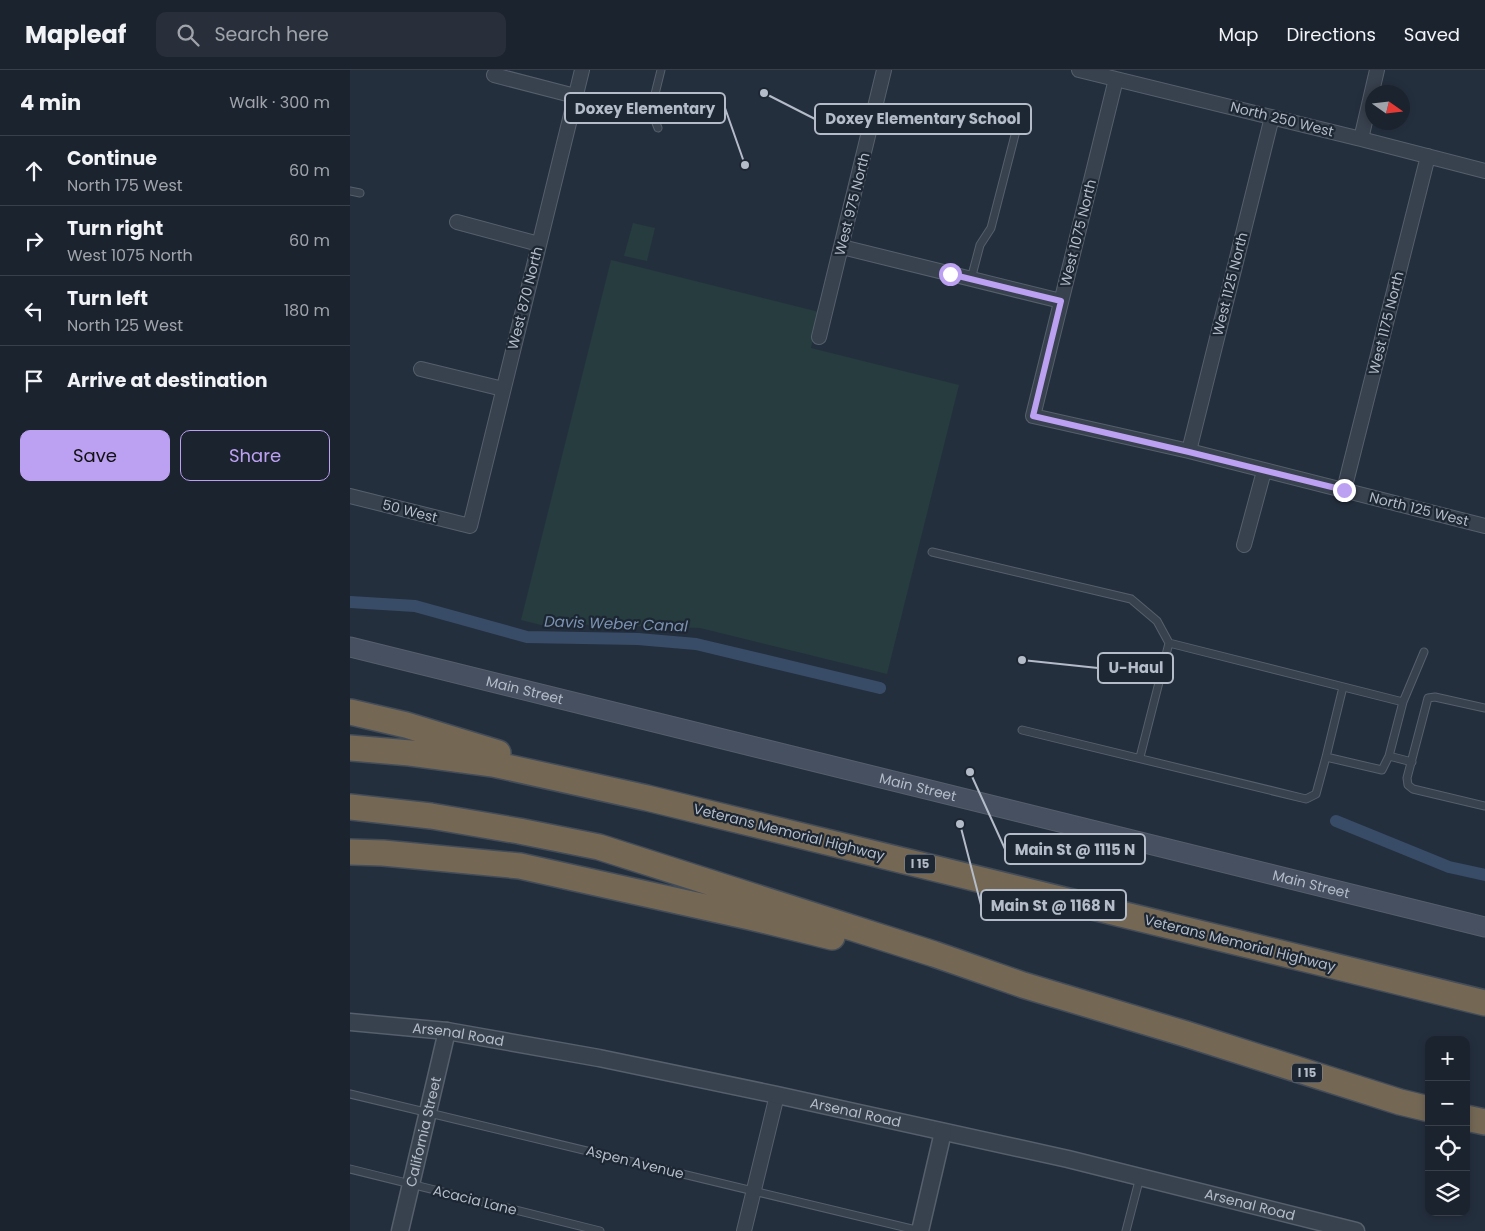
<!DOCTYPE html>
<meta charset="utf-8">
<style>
:root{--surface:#1b232e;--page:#282f3a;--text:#f1f3f6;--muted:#a0a4aa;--line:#39404a;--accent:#bca0f2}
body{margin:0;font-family:Poppins,sans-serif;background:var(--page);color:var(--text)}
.controls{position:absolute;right:15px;bottom:15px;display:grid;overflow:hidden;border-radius:10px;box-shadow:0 2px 8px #0003}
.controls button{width:45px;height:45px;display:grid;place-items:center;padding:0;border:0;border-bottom:1px solid var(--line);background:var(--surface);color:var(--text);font:25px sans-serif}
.compass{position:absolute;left:1015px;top:15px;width:45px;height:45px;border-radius:50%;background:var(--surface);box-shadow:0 2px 8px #0003;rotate:104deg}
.stop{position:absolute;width:15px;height:15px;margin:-11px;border:4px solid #bca0f2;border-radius:50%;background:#fff}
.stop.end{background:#bca0f2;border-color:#fff;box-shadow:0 1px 5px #0008}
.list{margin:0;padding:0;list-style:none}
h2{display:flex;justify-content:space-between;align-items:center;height:65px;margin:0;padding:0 20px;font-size:21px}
h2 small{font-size:16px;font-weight:400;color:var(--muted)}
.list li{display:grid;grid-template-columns:32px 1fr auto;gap:15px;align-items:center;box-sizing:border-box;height:70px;padding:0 20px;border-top:1px solid var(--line)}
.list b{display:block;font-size:19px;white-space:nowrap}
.list p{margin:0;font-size:16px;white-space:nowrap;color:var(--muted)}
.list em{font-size:16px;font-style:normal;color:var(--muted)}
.actions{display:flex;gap:10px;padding:15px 20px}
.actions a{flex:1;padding:11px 0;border:1px solid var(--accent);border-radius:10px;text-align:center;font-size:18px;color:var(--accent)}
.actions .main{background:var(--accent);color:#111}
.icon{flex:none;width:28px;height:28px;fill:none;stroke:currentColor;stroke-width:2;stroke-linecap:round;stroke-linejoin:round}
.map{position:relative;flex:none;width:1135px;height:1161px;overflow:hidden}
header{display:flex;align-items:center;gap:30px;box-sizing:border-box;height:70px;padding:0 25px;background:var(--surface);border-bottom:1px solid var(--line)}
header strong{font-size:24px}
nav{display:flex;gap:28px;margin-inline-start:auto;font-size:18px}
.search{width:350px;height:45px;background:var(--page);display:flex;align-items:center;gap:12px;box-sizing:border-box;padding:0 18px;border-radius:10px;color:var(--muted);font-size:19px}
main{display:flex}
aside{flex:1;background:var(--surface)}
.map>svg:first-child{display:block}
.green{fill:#263c3f}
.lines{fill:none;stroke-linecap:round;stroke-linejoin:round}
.canal{stroke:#394c67;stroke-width:12}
.service-casing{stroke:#565f6c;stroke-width:9}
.minor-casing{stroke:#565f6c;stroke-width:16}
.tertiary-casing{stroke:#565f6c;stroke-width:19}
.secondary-casing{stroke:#565f6c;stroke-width:21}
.motorway-casing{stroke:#434c59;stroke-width:28}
.service{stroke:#38414e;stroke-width:7}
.minor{stroke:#38414e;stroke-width:14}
.tertiary{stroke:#38414e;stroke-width:16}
.secondary{stroke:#465061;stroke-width:19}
.motorway{stroke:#746855;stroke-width:25}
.route{stroke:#bca0f2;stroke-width:6}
.labels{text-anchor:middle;stroke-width:4.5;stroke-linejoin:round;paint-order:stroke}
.shield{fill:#1d2633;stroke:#878f9c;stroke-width:1}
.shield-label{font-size:12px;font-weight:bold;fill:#b4bcc9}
.street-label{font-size:14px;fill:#b4bcc9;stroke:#1d2633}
.water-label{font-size:15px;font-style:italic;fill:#7c92b1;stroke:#1d2633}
.leader{fill:none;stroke:#b4bcc9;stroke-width:2}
.callout-dot{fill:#b4bcc9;stroke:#1d2633;stroke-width:2}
.callout{fill:#1d2633;stroke:#b4bcc9;stroke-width:2}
.callout-label{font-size:15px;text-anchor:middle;font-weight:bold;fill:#b4bcc9}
</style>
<header>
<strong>Mapleaf</strong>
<div class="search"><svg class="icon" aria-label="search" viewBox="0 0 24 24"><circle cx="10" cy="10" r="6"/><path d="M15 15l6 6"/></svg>Search here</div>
<nav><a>Map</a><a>Directions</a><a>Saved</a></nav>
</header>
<main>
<aside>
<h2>4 min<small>Walk · 300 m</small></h2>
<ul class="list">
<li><svg class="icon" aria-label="ahead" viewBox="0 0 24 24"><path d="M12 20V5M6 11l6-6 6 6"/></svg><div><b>Continue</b><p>North 175 West</p></div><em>60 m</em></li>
<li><svg class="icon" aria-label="right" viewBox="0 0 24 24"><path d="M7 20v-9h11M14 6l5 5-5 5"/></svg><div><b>Turn right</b><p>West 1075 North</p></div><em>60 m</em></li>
<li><svg class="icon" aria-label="left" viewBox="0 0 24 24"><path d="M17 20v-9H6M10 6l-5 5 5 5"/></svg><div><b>Turn left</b><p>North 125 West</p></div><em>180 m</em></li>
<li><svg class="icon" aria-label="arrive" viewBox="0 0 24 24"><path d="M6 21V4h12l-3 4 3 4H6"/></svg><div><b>Arrive at destination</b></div></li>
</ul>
<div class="actions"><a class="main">Save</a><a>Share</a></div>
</aside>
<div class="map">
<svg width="1135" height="1161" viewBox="0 0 1135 1161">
<rect width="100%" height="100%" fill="#242f3e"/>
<path class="green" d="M283 153 305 158 297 191 274 186Z
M261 190 469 242 461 278 609 315 537 604 350 558 215 554 199 557 171 550Z"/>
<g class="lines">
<path class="canal" d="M0 532 65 536 177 567 288 569 346 574 530 618
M986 751 1099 797 1135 805"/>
<defs>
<path id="service" d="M308 58 301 40 311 0
M0 121 10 123
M621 209 630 175 641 158 666 61
M582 482 781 529 807 551 819 573 790 687
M819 573 1053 632
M1135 638 1085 627 1078 628 1057 708 1058 715 1063 719 1135 736
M672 660 956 729 966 724 976 687 1032 700 1039 686 1053 632 1074 582
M1039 686 1062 692
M976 687 993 617
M0 1024 570 1161
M0 1099 250 1161
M776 1161 790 1107"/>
<path id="minor" d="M729 0 1011 69 1135 101
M144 5 225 26
M766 9 683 346 839 381 1135 456
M1011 69 1027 0
M107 152 189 174
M492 177 711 231
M469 267 534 0
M71 299 153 319
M839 381 922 47
M994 420 1078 86
M0 426 120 456 232 0
M894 475 914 401
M394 1161 427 1025"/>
<g id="tertiary">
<path id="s1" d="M0 952 97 961 249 988 427 1025 718 1089 1006 1161"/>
<path id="s2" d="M50 1161 97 961"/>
<path d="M570 1161 593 1062"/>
</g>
<g id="secondary">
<path id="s3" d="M0 577 1135 857"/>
</g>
<path id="motorway" d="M0 642 56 655 148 683
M0 678 60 683 143 694 297 728 1135 933
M0 737 81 746 169 761 249 777 584 884 673 915 836 964 1050 1032 1079 1039
M0 782 33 783 170 796 400 847 482 867
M1116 1048 1135 1052"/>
</defs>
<use href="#service" class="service-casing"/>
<use href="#minor" class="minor-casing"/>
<use href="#tertiary" class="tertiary-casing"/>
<use href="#secondary" class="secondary-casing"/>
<use href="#motorway" class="motorway-casing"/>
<use href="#service" class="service"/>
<use href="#minor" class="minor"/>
<use href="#tertiary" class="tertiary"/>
<use href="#secondary" class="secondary"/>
<use href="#motorway" class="motorway"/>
</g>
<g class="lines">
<path class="route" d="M600 204 711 231 683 346 839 382 994 420"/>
</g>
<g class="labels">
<g class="shield">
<rect x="555" y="784.5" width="30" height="19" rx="4"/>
<rect x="942" y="993.5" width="30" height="19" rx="4"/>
</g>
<g class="shield-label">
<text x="570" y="798">I 15</text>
<text x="957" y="1007">I 15</text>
</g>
<g class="street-label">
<text transform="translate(932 49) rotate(14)" y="5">North 250 West</text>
<text transform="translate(502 134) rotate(-76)" y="5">West 975 North</text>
<text transform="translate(728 163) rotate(-76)" y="5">West 1075 North</text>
<text transform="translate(880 214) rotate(-76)" y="5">West 1125 North</text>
<text transform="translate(175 228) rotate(-76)" y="5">West 870 North</text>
<text transform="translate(1036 253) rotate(-76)" y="5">West 1175 North</text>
<text transform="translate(1069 439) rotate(14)" y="5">North 125 West</text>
<text transform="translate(60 441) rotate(14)" y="5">50 West</text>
<text dy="5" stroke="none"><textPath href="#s3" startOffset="180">Main Street</textPath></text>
<text dy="5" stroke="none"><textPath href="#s3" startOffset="585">Main Street</textPath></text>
<text transform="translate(439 762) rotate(14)" y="5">Veterans Memorial Highway</text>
<text dy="5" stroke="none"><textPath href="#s3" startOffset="990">Main Street</textPath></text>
<text transform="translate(890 873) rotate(14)" y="5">Veterans Memorial Highway</text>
<text dy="5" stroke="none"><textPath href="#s1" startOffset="109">Arsenal Road</textPath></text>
<text dy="5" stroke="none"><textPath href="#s1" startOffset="514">Arsenal Road</textPath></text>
<text dy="5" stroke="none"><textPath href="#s2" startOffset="102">California Street</textPath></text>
<text transform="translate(285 1092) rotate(14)" y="5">Aspen Avenue</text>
<text transform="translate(125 1130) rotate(14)" y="5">Acacia Lane</text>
<text dy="5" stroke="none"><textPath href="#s1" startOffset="919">Arsenal Road</textPath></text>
</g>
<g class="water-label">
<text transform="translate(266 554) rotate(2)" y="5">Davis Weber Canal</text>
</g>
</g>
<path class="leader" d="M395 95L375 38M414 23L465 49M672 590L748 598M620 702L655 779M610 754L631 835"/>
<g class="callout-dot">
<circle cx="395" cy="95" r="5"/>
<circle cx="414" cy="23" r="5"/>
<circle cx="672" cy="590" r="5"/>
<circle cx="620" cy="702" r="5"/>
<circle cx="610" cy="754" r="5"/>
</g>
<g class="callout">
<rect x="215" y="23" width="160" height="30" rx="5"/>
<rect x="465" y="34" width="216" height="30" rx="5"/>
<rect x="748" y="583" width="75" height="30" rx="5"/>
<rect x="655" y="764" width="140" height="30" rx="5"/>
<rect x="631" y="820" width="145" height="30" rx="5"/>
</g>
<g class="callout-label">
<text x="295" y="44">Doxey Elementary</text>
<text x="573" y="54">Doxey Elementary School</text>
<text x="786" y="603">U-Haul</text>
<text x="725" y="785">Main St @ 1115 N</text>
<text x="703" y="841">Main St @ 1168 N</text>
</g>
</svg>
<div class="controls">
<button>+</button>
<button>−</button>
<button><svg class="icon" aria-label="locate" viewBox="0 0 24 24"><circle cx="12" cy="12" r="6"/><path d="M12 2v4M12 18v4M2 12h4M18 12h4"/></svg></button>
<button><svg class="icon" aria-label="layers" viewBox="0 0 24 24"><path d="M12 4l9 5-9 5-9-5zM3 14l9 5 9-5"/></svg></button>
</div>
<svg class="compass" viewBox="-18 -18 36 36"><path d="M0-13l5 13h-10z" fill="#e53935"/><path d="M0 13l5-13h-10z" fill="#a0a4aa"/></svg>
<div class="stop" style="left:600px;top:204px"></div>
<div class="stop end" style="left:994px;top:420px"></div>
</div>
</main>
